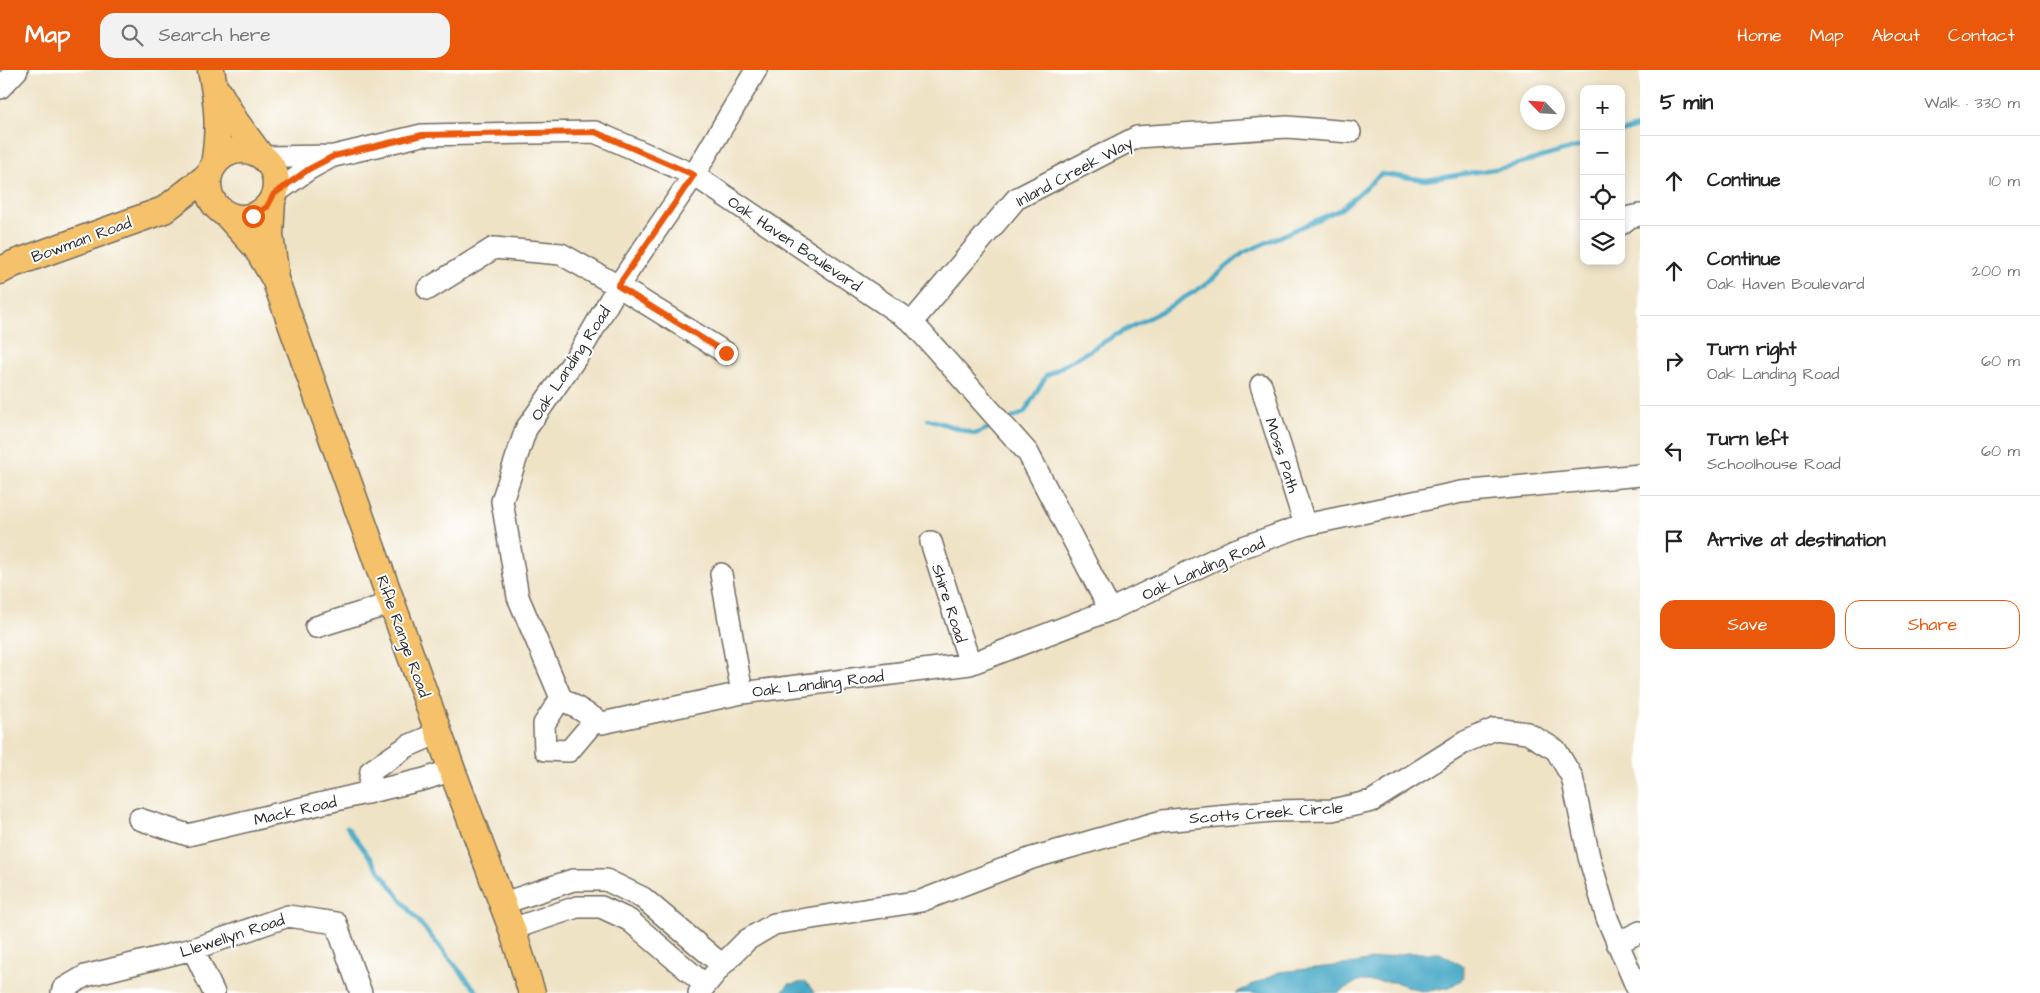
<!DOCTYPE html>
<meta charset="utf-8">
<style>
:root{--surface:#fff;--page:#f2f2f2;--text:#222;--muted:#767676;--line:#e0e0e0;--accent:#ea580c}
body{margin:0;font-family:"Architects Daughter",sans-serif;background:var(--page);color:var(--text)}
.controls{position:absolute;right:15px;top:15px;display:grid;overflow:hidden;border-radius:10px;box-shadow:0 2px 8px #0003}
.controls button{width:45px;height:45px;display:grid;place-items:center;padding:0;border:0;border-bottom:1px solid var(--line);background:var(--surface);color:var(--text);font:25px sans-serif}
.compass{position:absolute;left:1520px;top:15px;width:45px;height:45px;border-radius:50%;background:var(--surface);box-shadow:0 2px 8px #0003;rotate:295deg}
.stop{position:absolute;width:15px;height:15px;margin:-11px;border:4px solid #ea580c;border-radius:50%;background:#fff}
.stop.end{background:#ea580c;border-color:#fff;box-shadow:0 1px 5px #0008}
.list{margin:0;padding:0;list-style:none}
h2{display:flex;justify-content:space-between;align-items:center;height:65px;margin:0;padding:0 20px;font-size:21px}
h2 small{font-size:16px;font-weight:400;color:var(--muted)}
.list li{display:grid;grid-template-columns:32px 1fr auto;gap:15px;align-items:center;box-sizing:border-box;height:90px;padding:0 20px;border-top:1px solid var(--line)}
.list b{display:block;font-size:19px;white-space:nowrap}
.list p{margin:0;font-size:16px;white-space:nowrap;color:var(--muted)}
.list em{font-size:16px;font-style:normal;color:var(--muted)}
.actions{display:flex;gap:10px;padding:15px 20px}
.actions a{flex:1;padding:11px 0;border:1px solid var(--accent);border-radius:15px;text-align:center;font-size:18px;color:var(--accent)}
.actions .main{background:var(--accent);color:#fff}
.icon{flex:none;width:28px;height:28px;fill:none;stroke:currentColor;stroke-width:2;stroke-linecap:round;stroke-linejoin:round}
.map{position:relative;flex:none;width:1640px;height:923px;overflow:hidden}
header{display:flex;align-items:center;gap:30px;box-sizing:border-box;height:70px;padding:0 25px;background:var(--accent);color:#fff}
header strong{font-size:24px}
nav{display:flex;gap:28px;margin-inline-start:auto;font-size:18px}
.search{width:350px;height:45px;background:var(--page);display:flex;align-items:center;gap:12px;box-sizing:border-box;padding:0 18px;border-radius:15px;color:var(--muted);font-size:19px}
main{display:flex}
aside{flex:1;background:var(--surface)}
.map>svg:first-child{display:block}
.water{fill:#47a9c6;stroke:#396a78}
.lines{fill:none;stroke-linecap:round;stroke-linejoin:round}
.stream{stroke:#47a9c6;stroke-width:4.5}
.minor-casing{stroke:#706b61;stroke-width:24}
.major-casing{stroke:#706b61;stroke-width:29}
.minor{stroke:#fff;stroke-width:21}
.major{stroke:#f5c16b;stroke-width:26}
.route{stroke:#ea580c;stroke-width:6}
.labels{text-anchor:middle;stroke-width:4;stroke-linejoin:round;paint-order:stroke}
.street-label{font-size:16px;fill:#2b2b2b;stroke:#fff}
</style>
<header>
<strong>Map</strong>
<div class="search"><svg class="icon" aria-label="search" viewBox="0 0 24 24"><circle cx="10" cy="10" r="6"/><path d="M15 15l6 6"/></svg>Search here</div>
<nav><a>Home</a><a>Map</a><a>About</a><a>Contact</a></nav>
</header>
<main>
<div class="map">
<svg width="1640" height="923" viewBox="0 0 1640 923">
<rect width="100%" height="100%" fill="#fff"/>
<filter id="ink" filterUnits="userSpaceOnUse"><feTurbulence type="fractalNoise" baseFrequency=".02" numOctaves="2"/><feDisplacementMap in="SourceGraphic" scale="10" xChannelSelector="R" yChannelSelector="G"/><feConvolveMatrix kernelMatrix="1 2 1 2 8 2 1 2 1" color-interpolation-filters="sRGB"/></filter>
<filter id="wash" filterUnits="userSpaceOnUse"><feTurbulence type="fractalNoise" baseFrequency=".0096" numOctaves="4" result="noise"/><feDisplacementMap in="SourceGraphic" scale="20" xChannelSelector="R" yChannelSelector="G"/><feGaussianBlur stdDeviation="1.12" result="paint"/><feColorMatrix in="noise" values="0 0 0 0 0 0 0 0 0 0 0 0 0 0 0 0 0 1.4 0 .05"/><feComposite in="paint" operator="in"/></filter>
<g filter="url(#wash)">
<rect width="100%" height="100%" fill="#efe3c6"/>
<path class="water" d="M1406 883H1440L1463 896V909L1450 917 1424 922 1395 912 1358 911 1338 923H1236L1279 902 1351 894Z
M806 912 815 923H781L789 914Z"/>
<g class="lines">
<path class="stream" d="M1621 62 1640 56
M1012 348 1024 343 1046 306 1114 266 1164 240 1205 215 1243 183 1341 139 1381 104 1426 110 1507 97 1584 75
M928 349 975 364 989 358
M347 757 406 836 478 923"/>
</g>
</g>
<g filter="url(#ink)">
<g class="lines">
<defs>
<path id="minor" d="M756 0 694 105 618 216 580 282 526 359 502 431 518 527 561 628 602 653 742 623 970 594 1110 540 1232 481 1305 455 1461 422 1640 405
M0 18 17 0
M263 87 334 86 422 65 595 62 694 105 912 252 1028 383 1110 540
M274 124 309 99 331 87
M1621 154 1630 147 1640 145
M428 219 494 178 561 184 618 216 726 283
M912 252 1016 129 1137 67 1287 57 1350 62
M1261 315 1305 455
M931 472 970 594
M721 504 742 623
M316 557 392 533
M561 628 544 654 545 680 569 681 596 649
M368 723 371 701 408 676 438 663
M139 749 188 765 425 709 452 700
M501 834 573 810H606L643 828 722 895
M512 859 577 837H601L629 850 705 915
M1617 873 1640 862
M193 879 214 923
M62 923 63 919 85 906 193 879 288 846 336 853 361 923
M699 923 722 895 747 870 774 854 921 831 1032 788 1162 751 1272 741 1332 740 1372 731 1465 672 1495 659 1527 663 1556 680 1572 707 1589 787 1607 848 1639 923"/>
<path id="major" d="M211 0C218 34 220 60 214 95
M219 23 235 51 260 85
M208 114a34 34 0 1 1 68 0a34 34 0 1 1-68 0Z
M272 130 270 165 275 201
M227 145 256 177 275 209 452 700 512 859 532 923
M0 201 13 194 164 140 209 105"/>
</defs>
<use href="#minor" class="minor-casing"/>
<use href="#major" class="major-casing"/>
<use href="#minor" class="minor"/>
<use href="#major" class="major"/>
</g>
</g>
<g class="lines" filter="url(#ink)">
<path class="route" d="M253 146 267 137 274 124 309 99 334 86 422 65 595 62 694 105 618 216 726 283"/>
</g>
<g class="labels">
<g class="street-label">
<text transform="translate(1074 101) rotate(-28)" y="6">Inland Creek Way</text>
<text transform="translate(81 169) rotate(-20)" y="6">Bowman Road</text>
<text transform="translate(795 173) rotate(34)" y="6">Oak Haven Boulevard</text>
<text transform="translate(570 293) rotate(-57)" y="6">Oak Landing Road</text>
<text transform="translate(1283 385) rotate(72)" y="6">Moss Path</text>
<text transform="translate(1203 498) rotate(-24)" y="6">Oak Landing Road</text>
<text transform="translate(950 533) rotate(72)" y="6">Shire Road</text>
<text transform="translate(404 566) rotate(70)" y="6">Rifle Range Road</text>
<text transform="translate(818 613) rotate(-7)" y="6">Oak Landing Road</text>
<text transform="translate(295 740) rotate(-13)" y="6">Mack Road</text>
<text transform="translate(1266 742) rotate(-4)" y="6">Scotts Creek Circle</text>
<text transform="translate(232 865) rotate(-18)" y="6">Llewellyn Road</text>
</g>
</g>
</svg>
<div class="controls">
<button>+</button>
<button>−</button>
<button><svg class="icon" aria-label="locate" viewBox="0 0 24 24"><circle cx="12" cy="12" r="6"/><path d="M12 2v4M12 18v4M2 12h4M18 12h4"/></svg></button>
<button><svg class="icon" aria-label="layers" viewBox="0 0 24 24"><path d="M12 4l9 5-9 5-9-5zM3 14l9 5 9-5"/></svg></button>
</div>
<svg class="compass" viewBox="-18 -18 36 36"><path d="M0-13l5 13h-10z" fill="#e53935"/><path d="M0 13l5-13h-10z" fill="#767676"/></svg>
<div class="stop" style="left:253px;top:146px"></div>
<div class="stop end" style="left:726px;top:283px"></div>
</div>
<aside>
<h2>5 min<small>Walk · 330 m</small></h2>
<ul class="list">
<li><svg class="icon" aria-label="ahead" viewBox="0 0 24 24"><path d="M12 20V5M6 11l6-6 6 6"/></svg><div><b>Continue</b></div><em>10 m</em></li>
<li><svg class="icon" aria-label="ahead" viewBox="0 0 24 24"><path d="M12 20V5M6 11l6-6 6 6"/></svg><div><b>Continue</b><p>Oak Haven Boulevard</p></div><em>200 m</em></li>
<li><svg class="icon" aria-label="right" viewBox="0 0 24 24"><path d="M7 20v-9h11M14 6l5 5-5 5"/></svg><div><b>Turn right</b><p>Oak Landing Road</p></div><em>60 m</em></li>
<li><svg class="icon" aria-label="left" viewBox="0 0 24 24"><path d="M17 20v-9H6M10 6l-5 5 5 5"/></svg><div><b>Turn left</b><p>Schoolhouse Road</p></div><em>60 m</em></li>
<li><svg class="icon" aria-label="arrive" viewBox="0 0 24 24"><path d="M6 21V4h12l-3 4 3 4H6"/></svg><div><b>Arrive at destination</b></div></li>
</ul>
<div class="actions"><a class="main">Save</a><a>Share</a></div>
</aside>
</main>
